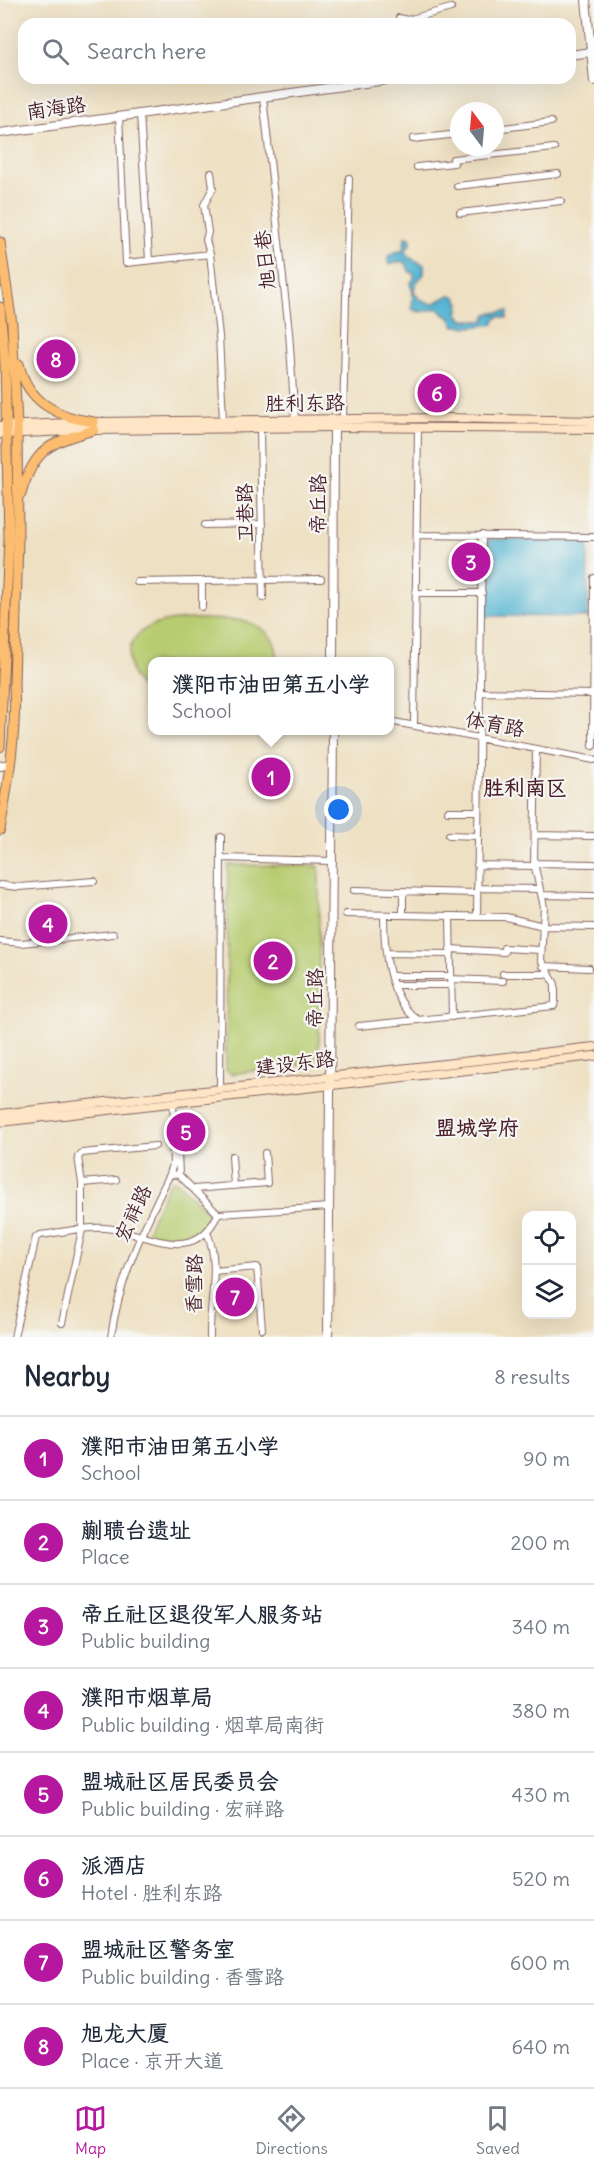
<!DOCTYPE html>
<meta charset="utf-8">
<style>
:root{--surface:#fff;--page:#f2f2f3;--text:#1f2937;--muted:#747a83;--line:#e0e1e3;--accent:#b5179e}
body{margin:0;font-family:Delius,"LXGW WenKai TC",sans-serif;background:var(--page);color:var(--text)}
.controls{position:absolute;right:18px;bottom:18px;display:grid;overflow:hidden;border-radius:12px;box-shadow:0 6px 24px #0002}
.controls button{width:54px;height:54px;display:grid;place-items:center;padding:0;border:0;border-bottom:2px solid var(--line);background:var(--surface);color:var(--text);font:30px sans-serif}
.compass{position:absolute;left:450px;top:102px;width:54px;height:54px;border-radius:50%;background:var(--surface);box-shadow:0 6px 24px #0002;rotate:344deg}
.you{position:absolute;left:339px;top:810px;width:21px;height:21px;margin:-15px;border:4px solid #fff;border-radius:50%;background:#1a73e8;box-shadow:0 0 0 9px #1a73e833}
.badge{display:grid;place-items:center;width:39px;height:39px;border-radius:50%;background:var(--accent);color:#fff;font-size:20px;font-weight:700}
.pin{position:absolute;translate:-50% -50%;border:3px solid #fff;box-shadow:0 2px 6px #0006}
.popup{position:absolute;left:148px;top:657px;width:246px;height:78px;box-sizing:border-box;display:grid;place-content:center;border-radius:12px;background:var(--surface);filter:drop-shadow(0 2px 4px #0005);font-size:20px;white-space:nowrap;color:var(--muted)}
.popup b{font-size:22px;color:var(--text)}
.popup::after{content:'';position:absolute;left:50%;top:100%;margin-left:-12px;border:12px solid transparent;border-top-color:var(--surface)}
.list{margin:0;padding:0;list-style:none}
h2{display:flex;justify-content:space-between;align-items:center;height:78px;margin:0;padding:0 24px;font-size:26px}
h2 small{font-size:20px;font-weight:400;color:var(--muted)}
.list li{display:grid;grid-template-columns:39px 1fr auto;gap:18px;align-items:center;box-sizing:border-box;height:84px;padding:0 24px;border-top:2px solid var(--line)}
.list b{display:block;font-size:22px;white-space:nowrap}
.list p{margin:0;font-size:20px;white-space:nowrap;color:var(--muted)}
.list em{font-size:20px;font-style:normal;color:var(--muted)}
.icon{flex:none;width:33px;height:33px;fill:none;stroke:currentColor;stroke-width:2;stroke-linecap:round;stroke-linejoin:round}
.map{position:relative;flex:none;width:594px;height:1337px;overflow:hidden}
.search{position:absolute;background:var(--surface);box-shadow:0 6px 24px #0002;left:18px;right:18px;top:18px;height:66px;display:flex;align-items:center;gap:15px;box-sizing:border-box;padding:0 21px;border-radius:18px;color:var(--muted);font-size:22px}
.sheet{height:750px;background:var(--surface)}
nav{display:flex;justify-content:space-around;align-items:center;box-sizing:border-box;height:84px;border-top:2px solid var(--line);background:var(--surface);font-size:16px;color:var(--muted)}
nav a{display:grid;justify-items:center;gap:3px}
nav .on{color:var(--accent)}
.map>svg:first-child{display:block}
.green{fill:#b7cc70;stroke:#80764e;stroke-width:1.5}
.water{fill:#52b4d1;stroke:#4e6a7e;stroke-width:1.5}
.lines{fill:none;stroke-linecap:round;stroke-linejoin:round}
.pedestrian-tunnel{stroke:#cdb9a4;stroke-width:4.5;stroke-dasharray:4.5 2;stroke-linecap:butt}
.minor-casing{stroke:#836360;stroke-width:8}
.tertiary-casing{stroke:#836360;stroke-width:10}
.secondary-casing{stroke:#836360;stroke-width:10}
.primary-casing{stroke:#836360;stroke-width:11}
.minor{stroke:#fff;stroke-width:6}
.tertiary{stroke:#fff;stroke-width:8}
.secondary{stroke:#fee5c5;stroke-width:8}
.primary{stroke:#fcbd6f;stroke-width:9}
.labels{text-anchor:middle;stroke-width:4.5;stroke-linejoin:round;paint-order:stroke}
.street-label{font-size:20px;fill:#4a1f2b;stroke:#f6f6f2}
.neighbourhood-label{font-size:21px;font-weight:bold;fill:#4a1f2b;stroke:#f6f6f2}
</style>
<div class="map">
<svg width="594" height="1337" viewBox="0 0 594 1337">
<rect width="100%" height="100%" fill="#f6f6f2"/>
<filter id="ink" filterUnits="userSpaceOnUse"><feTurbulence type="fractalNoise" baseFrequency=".0167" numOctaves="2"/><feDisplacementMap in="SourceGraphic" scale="12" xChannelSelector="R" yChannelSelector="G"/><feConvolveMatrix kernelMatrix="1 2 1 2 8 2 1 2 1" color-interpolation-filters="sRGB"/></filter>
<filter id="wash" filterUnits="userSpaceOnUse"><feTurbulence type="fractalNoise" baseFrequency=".008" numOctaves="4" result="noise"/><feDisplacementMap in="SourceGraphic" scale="24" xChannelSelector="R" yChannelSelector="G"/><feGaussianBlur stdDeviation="1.35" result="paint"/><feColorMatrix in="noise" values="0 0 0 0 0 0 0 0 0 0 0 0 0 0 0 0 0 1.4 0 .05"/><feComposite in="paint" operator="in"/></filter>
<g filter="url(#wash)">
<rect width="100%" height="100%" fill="#eee0c2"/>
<path class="green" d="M239 620C261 624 279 637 277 661L152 662V698H151L150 694C137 686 130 675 129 659 128 609 206 620 239 620Z
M228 865 319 866V1056L311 1063 232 1074 226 1070Z
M172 1180 176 1181 206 1211 208 1217C201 1242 172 1238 152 1235L148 1232V1229L168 1185Z"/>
<path class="water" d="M405 237H409C414 242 409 246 406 249L407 256 424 265V274C418 281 414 282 414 293L421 300 433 304 449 295 455 296 460 303 458 314 463 320 484 321 487 314 508 311 507 318 499 316 494 321V324L471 327 455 326 449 316H446L438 308 420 312 412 309 413 292 410 284 414 279V274L409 271 406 263 401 261 390 265 388 263V257L395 252 402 251 404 247Z
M488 539 588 540V617L486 616Z"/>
</g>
<g filter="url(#ink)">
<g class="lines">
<path class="pedestrian-tunnel" d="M6 311 9 351
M11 449 13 494"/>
<defs>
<path id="minor" d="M399 18 407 20 451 8
M314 24 326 21
M263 97 289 332 295 420
M140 114 149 260
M119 116 126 263 210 254 219 336 223 420
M495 129 551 122
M413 139 459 134
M453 159 554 148
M417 167 454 163
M457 186 558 174
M460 213 561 201
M210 254 206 240 208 232 204 205 213 188 211 173
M343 419 349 178
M260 428 263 598
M205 525 262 524
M417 535 594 537
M202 581V607
M137 582 321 579
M416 593H482
M481 692 593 694
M389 721 594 760
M414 725 418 427
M593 746 594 578
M448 811H478
M449 835 478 836
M535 835 594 836
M221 858 333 861
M534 863 594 864
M477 865 534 866
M0 885 19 887 94 881
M477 888 540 889
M354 890 477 893
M403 891V915
M542 895 594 896
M346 914 506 917 543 926 594 927
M384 915C384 949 387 998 418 1020
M450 916 452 1017
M477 916 482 535
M0 941 21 943 113 934
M504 948 540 950
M450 949 504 952
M387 953 450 954
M543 966 589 968
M503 974H548
M391 976H451
M451 979 503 981
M394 985H451
M359 1026 554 1006 555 1001V984L541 960 544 907 534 863 536 749
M220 1089 221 837
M174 1123 177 1126 179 1175
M232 1156 234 1186
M170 1174 179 1175 218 1214 329 1207
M82 1183 116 1180
M194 1189 267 1183 265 1153
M207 1232C221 1265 209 1302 210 1337
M214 1271 257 1267 262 1329
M62 1323 82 1230V1183L78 1157 82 1153 155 1146
M14 1337 36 1237 40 1235C59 1233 86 1226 105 1228 146 1231 193 1268 218 1214
M111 1337C119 1278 144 1227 170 1174L173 1164 172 1127 174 1123 173 1102"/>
<path id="tertiary" d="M586 0 594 81
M570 55 591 52
M0 133 401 78
M333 662 334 421
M0 766 10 764
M328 1337 333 730"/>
<path id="secondary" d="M0 426 94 422 446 418 594 421
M0 434 94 430 334 427 594 429
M0 1114 594 1047
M0 1122 594 1056"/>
<path id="primary" d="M0 242 12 324 17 425 18 538 14 685C17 733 8 782 0 830
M0 307 5 363 9 538 0 747
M19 364C27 402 59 418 94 422
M21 494C34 448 51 442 94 430"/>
</defs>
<use href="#minor" class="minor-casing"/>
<use href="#tertiary" class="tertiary-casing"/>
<use href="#secondary" class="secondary-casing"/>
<use href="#primary" class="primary-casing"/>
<use href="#minor" class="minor"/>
<use href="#tertiary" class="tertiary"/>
<use href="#secondary" class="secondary"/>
<use href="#primary" class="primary"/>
</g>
</g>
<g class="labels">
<g class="street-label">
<text transform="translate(56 108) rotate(-8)" y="7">南海路</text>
<text transform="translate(265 260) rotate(-96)" y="7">旭日巷</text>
<text transform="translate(305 403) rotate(-1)" y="7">胜利东路</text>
<text transform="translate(318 504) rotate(-90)" y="7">帝丘路</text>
<text transform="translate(245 513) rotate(-91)" y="7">卫巷路</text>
<text transform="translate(495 724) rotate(11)" y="7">体育路</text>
<text transform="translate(315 998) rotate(-90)" y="7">帝丘路</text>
<text transform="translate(295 1063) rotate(-7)" y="7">建设东路</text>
<text transform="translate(133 1213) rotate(-65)" y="7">宏祥路</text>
<text transform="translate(194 1284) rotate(-89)" y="7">香雪路</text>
</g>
<g class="neighbourhood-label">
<text x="525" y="795">胜利南区</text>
<text x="477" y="1135">盟城学府</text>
</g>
</g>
</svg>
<div class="controls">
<button><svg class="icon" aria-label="locate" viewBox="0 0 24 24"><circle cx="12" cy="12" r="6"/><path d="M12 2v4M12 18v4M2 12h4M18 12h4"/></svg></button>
<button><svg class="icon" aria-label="layers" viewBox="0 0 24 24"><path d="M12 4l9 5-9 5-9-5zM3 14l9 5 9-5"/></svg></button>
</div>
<svg class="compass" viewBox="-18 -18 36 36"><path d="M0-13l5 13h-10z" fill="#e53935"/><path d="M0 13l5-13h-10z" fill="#747a83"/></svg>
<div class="you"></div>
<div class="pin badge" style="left:271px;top:777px">1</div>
<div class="popup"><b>濮阳市油田第五小学</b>School</div>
<div class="pin badge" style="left:273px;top:961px">2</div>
<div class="pin badge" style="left:471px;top:562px">3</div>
<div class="pin badge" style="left:48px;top:924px">4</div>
<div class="pin badge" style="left:186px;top:1132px">5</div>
<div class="pin badge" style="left:437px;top:393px">6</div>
<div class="pin badge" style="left:235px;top:1297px">7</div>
<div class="pin badge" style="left:56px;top:359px">8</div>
<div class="search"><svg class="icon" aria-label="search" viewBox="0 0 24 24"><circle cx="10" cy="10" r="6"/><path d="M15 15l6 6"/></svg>Search here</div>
</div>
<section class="sheet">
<h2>Nearby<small>8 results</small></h2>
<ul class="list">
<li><span class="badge">1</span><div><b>濮阳市油田第五小学</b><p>School</p></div><em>90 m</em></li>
<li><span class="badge">2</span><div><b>蒯聩台遗址</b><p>Place</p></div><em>200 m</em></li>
<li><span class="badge">3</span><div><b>帝丘社区退役军人服务站</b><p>Public building</p></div><em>340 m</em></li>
<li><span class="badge">4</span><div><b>濮阳市烟草局</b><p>Public building · 烟草局南街</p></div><em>380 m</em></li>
<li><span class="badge">5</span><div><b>盟城社区居民委员会</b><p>Public building · 宏祥路</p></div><em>430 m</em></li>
<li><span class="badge">6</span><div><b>派酒店</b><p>Hotel · 胜利东路</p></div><em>520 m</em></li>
<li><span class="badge">7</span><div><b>盟城社区警务室</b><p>Public building · 香雪路</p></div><em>600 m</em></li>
<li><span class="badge">8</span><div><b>旭龙大厦</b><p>Place · 京开大道</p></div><em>640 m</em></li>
</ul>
</section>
<nav>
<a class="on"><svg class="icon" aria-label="map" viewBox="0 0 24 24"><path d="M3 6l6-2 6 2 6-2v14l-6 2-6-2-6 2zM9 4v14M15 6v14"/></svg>Map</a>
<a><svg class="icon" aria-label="directions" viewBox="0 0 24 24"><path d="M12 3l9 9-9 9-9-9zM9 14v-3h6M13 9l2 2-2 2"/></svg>Directions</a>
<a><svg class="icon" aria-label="saved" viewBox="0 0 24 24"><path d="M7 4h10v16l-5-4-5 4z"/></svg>Saved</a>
</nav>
